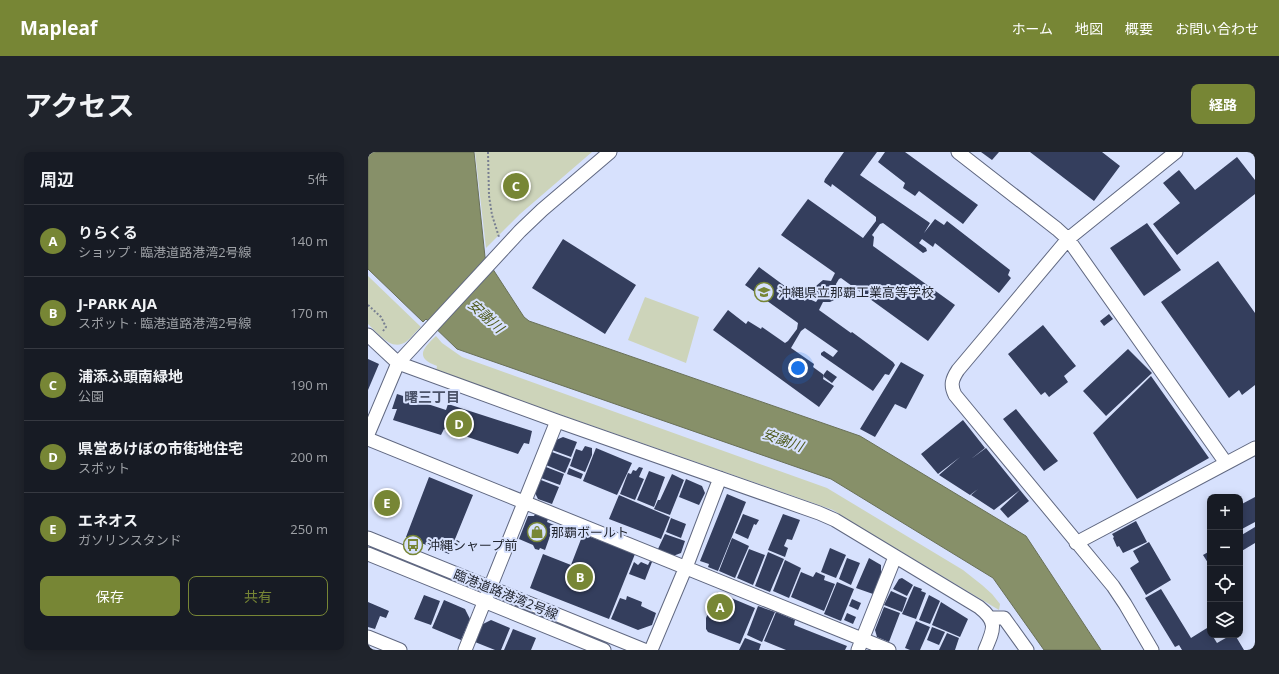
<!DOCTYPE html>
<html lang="ja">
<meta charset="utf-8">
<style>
:root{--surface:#171b24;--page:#20242c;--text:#f1f3f6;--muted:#9ea1a6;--line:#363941;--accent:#778635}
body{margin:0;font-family:"Open Sans","Noto Sans JP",sans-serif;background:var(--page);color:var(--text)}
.controls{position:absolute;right:12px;bottom:12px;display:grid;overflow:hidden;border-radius:8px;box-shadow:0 2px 10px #0003}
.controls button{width:36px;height:36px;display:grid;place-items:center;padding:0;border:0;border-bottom:1px solid var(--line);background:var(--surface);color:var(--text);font:20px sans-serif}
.you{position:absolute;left:430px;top:216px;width:14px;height:14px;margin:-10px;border:3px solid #fff;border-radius:50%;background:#1a73e8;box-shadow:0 0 0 6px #1a73e833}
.badge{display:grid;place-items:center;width:26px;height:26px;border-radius:50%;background:var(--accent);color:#fff;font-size:13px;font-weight:700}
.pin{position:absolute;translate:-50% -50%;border:2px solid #fff;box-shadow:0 1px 4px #0006}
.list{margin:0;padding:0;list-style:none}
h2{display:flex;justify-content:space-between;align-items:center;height:52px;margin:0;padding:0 16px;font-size:17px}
h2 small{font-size:13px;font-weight:400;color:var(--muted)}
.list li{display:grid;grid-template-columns:26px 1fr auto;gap:12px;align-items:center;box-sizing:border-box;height:72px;padding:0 16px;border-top:1px solid var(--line)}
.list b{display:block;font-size:15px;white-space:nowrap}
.list p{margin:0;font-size:13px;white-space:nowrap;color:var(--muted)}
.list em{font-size:13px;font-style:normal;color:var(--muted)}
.actions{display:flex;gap:8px;padding:12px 16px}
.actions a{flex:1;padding:9px 0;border:1px solid var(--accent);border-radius:8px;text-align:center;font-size:14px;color:var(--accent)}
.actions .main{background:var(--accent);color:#fff}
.icon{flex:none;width:22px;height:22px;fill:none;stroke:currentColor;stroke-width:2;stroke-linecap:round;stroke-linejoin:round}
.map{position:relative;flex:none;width:887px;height:498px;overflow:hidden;border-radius:8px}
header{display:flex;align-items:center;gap:24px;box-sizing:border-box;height:56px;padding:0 20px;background:var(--accent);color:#fff}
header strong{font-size:19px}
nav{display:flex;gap:22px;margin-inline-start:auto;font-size:14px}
.intro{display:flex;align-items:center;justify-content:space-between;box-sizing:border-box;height:96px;padding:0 24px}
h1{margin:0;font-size:28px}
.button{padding:10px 18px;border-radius:8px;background:var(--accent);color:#fff;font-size:14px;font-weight:700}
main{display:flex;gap:24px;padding:0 24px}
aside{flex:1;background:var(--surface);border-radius:8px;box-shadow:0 2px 10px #0003}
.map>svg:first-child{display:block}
.green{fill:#cdd4ba}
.water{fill:#879069;stroke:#697058}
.building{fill:#343e5d}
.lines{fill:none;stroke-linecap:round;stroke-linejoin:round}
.minor-casing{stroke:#606881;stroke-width:15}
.path{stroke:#787f91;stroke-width:2;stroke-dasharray:2 2;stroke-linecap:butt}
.minor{stroke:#fff;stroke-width:13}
.labels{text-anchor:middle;stroke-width:4;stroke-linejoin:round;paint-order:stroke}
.poi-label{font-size:13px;fill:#222630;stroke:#d7e1fd;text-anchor:start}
.street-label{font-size:13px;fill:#222630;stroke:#d7e1fd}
.water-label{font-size:14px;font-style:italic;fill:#4e5a1c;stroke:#d7e1fd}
.neighbourhood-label{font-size:14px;font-weight:bold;fill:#4b536a;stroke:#d7e1fd}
</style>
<header>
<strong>Mapleaf</strong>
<nav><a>ホーム</a><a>地図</a><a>概要</a><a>お問い合わせ</a></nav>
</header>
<div class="intro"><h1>アクセス</h1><a class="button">経路</a></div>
<main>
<aside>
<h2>周辺<small>5件</small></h2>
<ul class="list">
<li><span class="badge">A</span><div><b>りらくる</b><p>ショップ · 臨港道路港湾2号線</p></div><em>140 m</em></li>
<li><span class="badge">B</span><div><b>J-PARK AJA</b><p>スポット · 臨港道路港湾2号線</p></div><em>170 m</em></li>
<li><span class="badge">C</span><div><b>浦添ふ頭南緑地</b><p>公園</p></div><em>190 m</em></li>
<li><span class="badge">D</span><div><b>県営あけぼの市街地住宅</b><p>スポット</p></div><em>200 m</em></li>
<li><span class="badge">E</span><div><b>エネオス</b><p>ガソリンスタンド</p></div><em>250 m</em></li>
</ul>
<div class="actions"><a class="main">保存</a><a>共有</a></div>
</aside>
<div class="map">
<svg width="887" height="498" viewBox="0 0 887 498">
<rect width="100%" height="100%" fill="#d7e1fd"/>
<path class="green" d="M107 0H224L152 62 118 96Z
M0 124 53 175C48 179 44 185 39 189 24 201 10 181 0 172Z
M277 145 331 165 318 211 260 188Z
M68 184 74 191 94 205 459 336 595 418 614 433 624 442 632 452 631 458 484 370 465 358 448 352 68 219 69 214C47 206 54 197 68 184Z"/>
<path class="water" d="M0 0H106L117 105 156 165 161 169 492 284 658 384 733 498H676L625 426 463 327 89 197 58 167 55 170 0 117Z"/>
<path class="building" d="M476 0H509L492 23 562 71 556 81 567 67 576 73 579 69 642 118 640 123 643 126 631 141 567 91 565 95 554 87 551 91 558 96 559 99 555 101 515 71 512 72 504 83 506 85 505 94 587 153 560 189 473 126 471 127 468 132 470 141 468 147 462 150H455L451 158 483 181 484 180 525 210 527 213 521 223 517 222 505 239 453 203V201L456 199 465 205 470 199 437 176 433 179 423 196 446 212 445 215 456 223 455 227 466 234 451 255 345 178 360 158 378 172 380 169 393 177 394 175 417 191 420 189 429 177 430 171 377 133 391 115 437 149 439 146 448 150 450 147 447 141 448 134 455 128 463 129 467 121 413 83 440 47 495 86 508 69V65L464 32 463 35 456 30 457 27Z
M517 0H537L610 53 595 72 551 39 547 44 535 36 537 31 510 10Z
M613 0H631L624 8Z
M662 0H734L752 14 726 49Z
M869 5 887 28V42L809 103 785 72 812 51 795 31 811 18 827 38Z
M779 71 813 118 776 144 742 96Z
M195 87 268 133 237 182 164 136Z
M850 109 887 161V233L874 243 871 238 861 246 793 150Z
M741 162 745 167 736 174 732 169Z
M675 173 708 214 696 224 700 230 681 245 677 240 673 243 640 202Z
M760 197 784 221 738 264 715 239Z
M0 207 11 212 0 238Z
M533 210 556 223 538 257 527 252 507 285 492 277Z
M459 218 469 225 464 231 456 225V222Z
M783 224 841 306 769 347 725 281Z
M29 242 78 258 80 252 164 279 161 292 156 291 150 302 76 277 73 283 25 268 29 257H24Z
M648 257 690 309 676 319 635 267Z
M595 268 617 296 603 307 618 296 652 338 626 358 603 343 610 337 602 343 571 323 592 305 570 322 553 302Z
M195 285 209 290 203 305 184 298 188 288Z
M217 294 224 296V303L217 320 202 314 208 297 214 299Z
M228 296 264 311 249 343 215 329Z
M184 300 203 307 197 321 178 313Z
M178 315 196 322 192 333 173 326Z
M271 315 275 316 271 325 276 327 267 348 252 342 260 321 263 322 265 318 268 319Z
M201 316 215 322 213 327 199 322Z
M281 319 297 325 286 355 269 348Z
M304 322 316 328 302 363 286 357 290 348H292Z
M61 325 105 343 81 402 38 385Z
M318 327 334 334 337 341 331 353 311 345Z
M173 328 191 335 184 352 170 347 167 341Z
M652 338 661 349 640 366 632 357Z
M359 342 378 350 350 419 340 415 341 412 332 409Z
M251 343 302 365 293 387 241 367Z
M887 345V370L872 378V353Z
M167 362 180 367 179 370 186 373 177 398 172 396 171 398 167 397 165 393 151 387 160 364H166Z
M375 362 391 368 388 373 386 372 380 387 367 381Z
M415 362 432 368 424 388 419 387 416 394 420 396 417 405 400 398Z
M303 366 318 372 313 386 298 380Z
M768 369 779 390 755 401 751 394 749 395 745 386 746 385 744 382Z
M887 375V391L872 400V384Z
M215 382 267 402 241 467 162 436 175 402 203 413Z
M297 382 317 389 313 401 305 404 290 397Z
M364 386 381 394 367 426 351 419Z
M781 390 803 428 778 443 762 416 771 410 765 399Z
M462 396 478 403 468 426 453 420Z
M381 397 397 403 385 433 369 426Z
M842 399V414L835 403Z
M400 400 416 407 402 440 387 434Z
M479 406 492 411 483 433 471 427Z
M501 406 513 413V422L505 442 488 436Z
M417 408 433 416 421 446 405 439Z
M282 409 284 410 277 428 261 422 266 410 270 413 273 410 280 413Z
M433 420 445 425 448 420 457 424 456 428 467 432 456 459 423 445Z
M534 426 545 433 539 444 525 437 531 427Z
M469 430 486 437 473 469 456 462Z
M546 434 554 437 553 439 558 441 548 467 534 462Z
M793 437 823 486 839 476 842 483H844L849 491 863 483H867L876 498H814L811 493 807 495 777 446Z
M523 439 539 446 534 460 516 453Z
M349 440 387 456 372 492 340 480 338 477V466Z
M56 443 72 449 63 473 46 467Z
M561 443 572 449 562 472 551 468Z
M259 444 274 450 273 454 288 461 284 473 270 478 243 467 252 446 258 448Z
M484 447 493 451 490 458 481 454Z
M76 448 97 457 102 467 93 488 64 476Z
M0 450 21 459 18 466 12 464 7 477 0 475Z
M573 450 600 467 592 485 564 473Z
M390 454 407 460 394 490 379 483Z
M516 455 532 461 521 490 509 485 507 478Z
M408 460 427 468 426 473 479 494 477 498H418L396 489Z
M479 461 488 465 485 472 476 468Z
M123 468 142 476 133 498H127L107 490 115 472Z
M548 469 562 475 552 498H542L537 496Z
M564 475 577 480 571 493 559 488Z
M145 477 168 486 163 498H136Z
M579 481 591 486 587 498H571Z
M377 486 393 492 391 498H371Z"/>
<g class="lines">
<defs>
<path id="minor" d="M590 0 689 77 700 87 858 311
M0 183 30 211 189 269 451 361 467 368 611 455C630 470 626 477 617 498
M0 282 30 211 152 79 174 58 242 0
M0 287 521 498
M0 386 276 498
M708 391 887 296
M0 402 236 498
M622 466H636L659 498
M0 485 32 498
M97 498 189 269
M283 498 320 410 352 326
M490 498 527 405
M784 498 757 452 745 434 587 243C582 233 584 227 590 218L700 87 808 0"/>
</defs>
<use href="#minor" class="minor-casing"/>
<path class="path" d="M120 0 121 44 124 63 131 85
M0 153 13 165 18 175 15 179"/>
<use href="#minor" class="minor"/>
</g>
<defs>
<symbol id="school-ring" viewBox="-11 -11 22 22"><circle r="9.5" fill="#d7e1fd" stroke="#778635" stroke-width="1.5"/><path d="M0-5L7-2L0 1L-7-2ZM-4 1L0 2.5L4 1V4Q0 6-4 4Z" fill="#778635"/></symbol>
<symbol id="shop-ring" viewBox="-11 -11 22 22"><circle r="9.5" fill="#d7e1fd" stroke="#778635" stroke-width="1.5"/><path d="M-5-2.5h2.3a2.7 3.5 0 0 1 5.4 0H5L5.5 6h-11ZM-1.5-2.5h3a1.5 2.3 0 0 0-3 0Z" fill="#778635"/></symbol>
<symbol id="bus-ring" viewBox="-11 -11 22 22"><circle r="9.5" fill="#d7e1fd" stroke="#778635" stroke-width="1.5"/><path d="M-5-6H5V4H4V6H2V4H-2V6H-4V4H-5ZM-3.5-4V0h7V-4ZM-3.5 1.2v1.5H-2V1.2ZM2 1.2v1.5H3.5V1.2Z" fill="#778635"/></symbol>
</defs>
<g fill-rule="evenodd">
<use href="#school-ring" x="385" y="129" width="22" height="22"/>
<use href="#shop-ring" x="158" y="369" width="22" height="22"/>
<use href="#bus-ring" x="34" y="382" width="22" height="22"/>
</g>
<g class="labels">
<g class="poi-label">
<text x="410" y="145">沖縄県立那覇工業高等学校</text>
<text x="183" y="385">那覇ボールト</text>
<text x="59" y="398">沖縄シャープ前</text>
</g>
<g class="street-label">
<text transform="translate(138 442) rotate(22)" y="5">臨港道路港湾2号線</text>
</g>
<g class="water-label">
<text transform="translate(118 164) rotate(42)" y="5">安謝川</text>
<text transform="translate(415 288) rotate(20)" y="5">安謝川</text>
</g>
<g class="neighbourhood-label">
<text x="64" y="250">曙三丁目</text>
</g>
</g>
</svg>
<div class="controls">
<button>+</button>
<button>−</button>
<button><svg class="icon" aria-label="locate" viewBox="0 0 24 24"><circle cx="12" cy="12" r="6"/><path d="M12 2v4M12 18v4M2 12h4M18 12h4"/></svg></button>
<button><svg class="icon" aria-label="layers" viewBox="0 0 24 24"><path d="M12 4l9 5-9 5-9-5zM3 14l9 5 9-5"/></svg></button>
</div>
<div class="you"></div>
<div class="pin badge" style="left:352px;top:455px">A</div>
<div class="pin badge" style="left:212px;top:425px">B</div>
<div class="pin badge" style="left:148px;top:34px">C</div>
<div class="pin badge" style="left:91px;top:272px">D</div>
<div class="pin badge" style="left:19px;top:351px">E</div>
</div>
</main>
